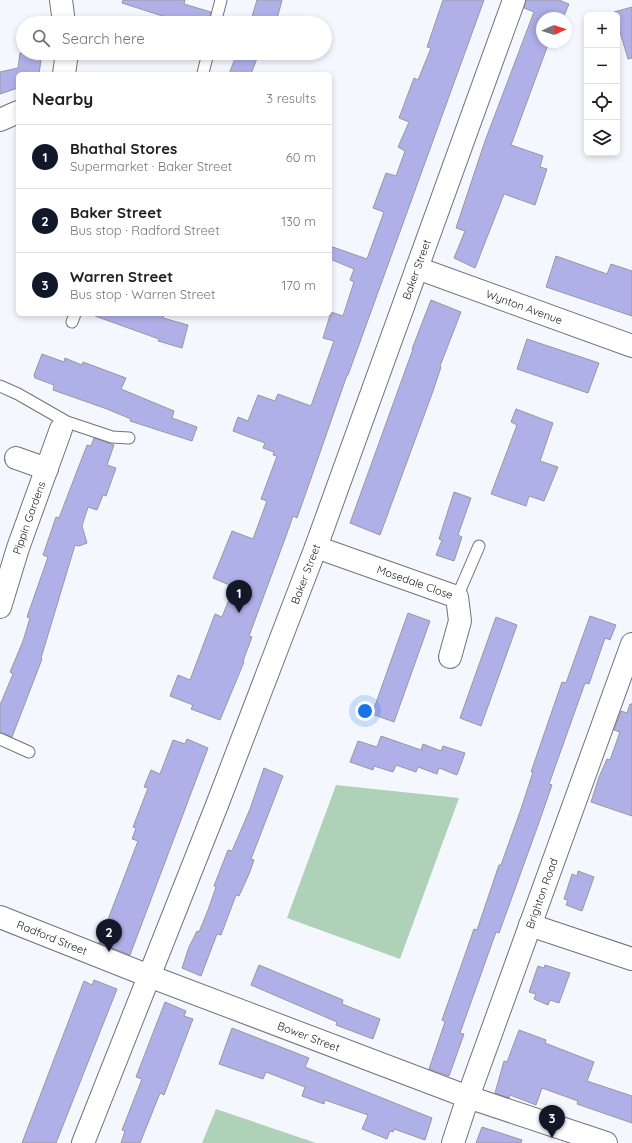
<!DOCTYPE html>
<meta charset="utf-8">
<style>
:root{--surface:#fff;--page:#f2f2f2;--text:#202124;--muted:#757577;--line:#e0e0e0;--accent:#111827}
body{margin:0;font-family:Quicksand,sans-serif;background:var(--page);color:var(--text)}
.controls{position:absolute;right:12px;top:12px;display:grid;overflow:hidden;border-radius:6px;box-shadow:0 2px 6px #0003}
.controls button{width:36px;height:36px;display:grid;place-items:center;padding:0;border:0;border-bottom:1px solid var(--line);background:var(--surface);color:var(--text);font:20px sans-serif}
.compass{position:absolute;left:536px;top:12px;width:36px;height:36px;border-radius:50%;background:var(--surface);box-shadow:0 2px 6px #0003;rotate:87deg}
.you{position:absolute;left:365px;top:711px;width:14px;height:14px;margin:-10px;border:3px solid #fff;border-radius:50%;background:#1a73e8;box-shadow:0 0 0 6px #1a73e833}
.badge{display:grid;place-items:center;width:26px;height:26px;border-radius:50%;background:var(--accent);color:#fff;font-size:13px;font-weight:700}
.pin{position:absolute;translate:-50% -33px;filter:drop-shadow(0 1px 2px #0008)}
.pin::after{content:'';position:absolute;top:21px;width:14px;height:12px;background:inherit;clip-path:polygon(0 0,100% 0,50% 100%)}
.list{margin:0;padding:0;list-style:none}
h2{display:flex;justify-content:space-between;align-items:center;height:52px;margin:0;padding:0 16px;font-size:17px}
h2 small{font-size:13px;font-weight:400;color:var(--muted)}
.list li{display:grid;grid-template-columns:26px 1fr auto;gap:12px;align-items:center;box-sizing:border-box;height:64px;padding:0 16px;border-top:1px solid var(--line)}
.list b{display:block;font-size:15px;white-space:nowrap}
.list p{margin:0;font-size:13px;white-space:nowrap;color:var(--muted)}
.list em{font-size:13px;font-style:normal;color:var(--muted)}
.icon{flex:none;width:22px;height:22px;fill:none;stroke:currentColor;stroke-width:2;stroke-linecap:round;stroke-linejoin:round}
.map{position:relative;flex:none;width:632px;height:1143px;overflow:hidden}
.search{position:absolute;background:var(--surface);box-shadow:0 2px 6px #0003;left:16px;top:16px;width:316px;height:44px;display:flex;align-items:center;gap:10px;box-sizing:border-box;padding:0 14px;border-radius:22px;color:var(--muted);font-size:15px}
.panel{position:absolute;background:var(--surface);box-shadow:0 2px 6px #0003;left:16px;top:72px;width:316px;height:244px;border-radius:6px}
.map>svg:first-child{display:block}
.green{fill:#aed1b8}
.building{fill:#b0b0e9;stroke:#98989f}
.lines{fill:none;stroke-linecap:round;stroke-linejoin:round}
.lane-casing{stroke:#717379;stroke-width:13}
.street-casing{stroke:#717379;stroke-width:24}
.secondary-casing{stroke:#717379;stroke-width:24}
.lane{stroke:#fff;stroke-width:11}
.street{stroke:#fff;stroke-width:22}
.secondary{stroke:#fff;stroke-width:22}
.labels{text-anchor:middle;stroke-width:3.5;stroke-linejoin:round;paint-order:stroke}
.street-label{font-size:11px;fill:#1a1b1e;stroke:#f5f7fe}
</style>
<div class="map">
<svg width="632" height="1143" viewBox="0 0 632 1143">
<rect width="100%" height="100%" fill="#f5f7fe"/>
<path class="green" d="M336 785 459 798 400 959 287 918Z
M216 1109 316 1143H202Z"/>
<path class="building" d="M123 0H185L184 4 211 12 208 23H184L122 3Z
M257 0H282L276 23H250Z
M443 0H484L348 375H347L309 484 297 518 293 516 286 536 249 636 252 637 243 661 244 662 220 720 191 709 193 705 170 696 178 675 190 680 215 614 222 617 234 587 213 578 232 531 253 539 267 501 261 499 277 456 273 455 274 452 263 448 265 443 233 431 238 417 248 421 258 395 275 401 278 394 311 406 334 341 323 338 331 312 343 316 354 282 350 280 354 269 330 259V246L367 259 384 212 373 208 386 173 396 176 405 151 398 147 409 122 399 118 414 78 418 80 431 48 427 47Z
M526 0H559L569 4 563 18H542V42H549L511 145 543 156 540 167 547 169 535 205 504 194 475 268 454 258 465 231 456 228 485 141 534 12 524 8Z
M632 7V58L628 59 617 22V15L614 12Z
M20 53H42L39 74H18V88L0 94V72L18 68Z
M237 53H259L251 74H229Z
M556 256 607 274 611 264 632 271V316L546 287Z
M431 300 461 312 440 366 441 367 433 391 380 535 350 523 413 349H412Z
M95 314H164L163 318 188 325 182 348 158 341 159 339 95 316Z
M527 339 599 363 588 393 517 369Z
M42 354 64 362 65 358 82 365 83 362 126 378 121 389 174 411 172 418 197 427 192 441 130 421 131 419 107 409 53 390 54 385 35 378 34 375Z
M516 409 553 423 540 461 558 467 544 501 529 496 526 506 491 494 517 425 511 422Z
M94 438 114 445 107 465 116 468 106 496 103 495 97 510 88 507 82 526 87 543 79 546 75 545 41 658 42 659 12 737 0 732V705L13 674 10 672 23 641 30 618 27 617 48 557 43 555 56 517 59 518 87 445 91 446Z
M454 492 471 498 458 535 462 537 454 561 436 555 442 540 439 539Z
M408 613 430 621 394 722 372 714Z
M590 616 616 625 610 640 605 638 589 684 585 683 549 784 552 785 537 828 499 933 496 932 460 1033 464 1034 449 1076 429 1069 445 1022 442 1020 474 929 477 930 499 865H501L521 809 533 772H531L562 682 566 683Z
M496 617 517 625 481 726 460 718Z
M630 704H632V816L591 802 599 777 607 759 610 760 620 732 614 730 621 711 627 713Z
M381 736 421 750 423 744 441 751 443 746 465 753 457 775 439 768 437 774 418 767 416 772 396 765 393 772 374 766 373 770 350 762 358 741 377 747Z
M187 739 208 748 130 955 99 943 138 841 132 839 136 828 133 827 148 788 144 787 151 770 160 774 173 740 185 744Z
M264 768 283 776 251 859 254 860 249 874 239 896 236 895 221 935 217 934 201 976 182 968 189 947 197 931 199 932 208 910 216 887 214 886 228 850 232 851 250 809Z
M578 871 594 877 582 911 566 905 568 900 564 899 572 874 577 876Z
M259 965 343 1000 342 1004 380 1019 373 1039 336 1025 337 1022 251 985Z
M545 965 570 973 559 1003 550 1000 548 1005 534 999 536 994 529 992 538 966 544 968Z
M94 980 117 989 56 1143H22L84 981 92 985Z
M165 1002 186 1011 184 1016 193 1019 164 1095 160 1093 140 1143H121L125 1131 122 1130 142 1079 136 1077Z
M232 1028 309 1058 305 1067 432 1118 425 1140 394 1129 393 1132 390 1131 387 1139 362 1129 368 1115 325 1100 324 1104 302 1096 305 1087 266 1072 263 1079 219 1064Z
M519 1030 546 1040 545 1043 594 1062 587 1081 632 1096V1123L577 1104 578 1101 542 1088 536 1105 510 1095 509 1098 495 1093 504 1061 507 1062Z
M482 1127 522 1140 521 1143H476Z"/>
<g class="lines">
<defs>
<path id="lane" d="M215 23 221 0
M203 73 208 53
M72 322 75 314
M0 386 18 394 67 422
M62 427 67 422 112 437 129 438
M457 597 479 546
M0 739 29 752"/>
<g id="street">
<path d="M61 0 64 23"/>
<path d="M64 74 67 53"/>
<path d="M0 120 18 112"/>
<path id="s1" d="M417 268 632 346"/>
<path d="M16 458 47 469"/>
<path id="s2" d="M316 547 457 597 460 621 450 657"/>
<path id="s3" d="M0 607 18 548 61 429"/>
<path d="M530 925 632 959"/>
<path id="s4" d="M83 1143 217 805 316 547 514 0"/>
</g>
<g id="secondary">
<path id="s5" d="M0 917 149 976 468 1097 606 1143"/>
<path id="s6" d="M453 1143 468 1097 632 644"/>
</g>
</defs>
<use href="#lane" class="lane-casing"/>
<use href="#street" class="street-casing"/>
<use href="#secondary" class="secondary-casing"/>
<use href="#lane" class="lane"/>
<use href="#street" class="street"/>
<use href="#secondary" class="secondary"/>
</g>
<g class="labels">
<g class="street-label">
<text dy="4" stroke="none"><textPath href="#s4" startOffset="935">Baker Street</textPath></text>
<text dy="4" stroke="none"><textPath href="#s1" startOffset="114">Wynton Avenue</textPath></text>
<text dy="4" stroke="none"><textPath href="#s3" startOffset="94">Pippin Gardens</textPath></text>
<text dy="4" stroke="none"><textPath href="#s4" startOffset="611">Baker Street</textPath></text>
<text dy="4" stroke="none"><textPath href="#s2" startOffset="105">Mosedale Close</textPath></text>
<text dy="4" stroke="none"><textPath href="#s6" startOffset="265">Brighton Road</textPath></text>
<text dy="4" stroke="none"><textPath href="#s5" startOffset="56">Radford Street</textPath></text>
<text dy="4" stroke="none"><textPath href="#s5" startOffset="331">Bower Street</textPath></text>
</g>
</g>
</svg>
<div class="controls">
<button>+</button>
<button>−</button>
<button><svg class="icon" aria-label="locate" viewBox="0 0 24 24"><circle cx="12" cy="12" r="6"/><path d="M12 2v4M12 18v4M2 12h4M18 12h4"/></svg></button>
<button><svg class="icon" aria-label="layers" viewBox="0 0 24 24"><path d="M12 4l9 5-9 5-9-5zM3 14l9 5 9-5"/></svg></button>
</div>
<svg class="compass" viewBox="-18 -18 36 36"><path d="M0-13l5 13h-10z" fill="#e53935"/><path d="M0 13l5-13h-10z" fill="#757577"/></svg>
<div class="you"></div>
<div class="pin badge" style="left:239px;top:613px">1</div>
<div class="pin badge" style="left:109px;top:952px">2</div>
<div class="pin badge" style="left:552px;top:1138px">3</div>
<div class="search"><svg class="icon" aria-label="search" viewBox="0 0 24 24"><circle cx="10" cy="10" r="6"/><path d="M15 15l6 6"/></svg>Search here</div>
<section class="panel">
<h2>Nearby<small>3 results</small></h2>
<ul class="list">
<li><span class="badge">1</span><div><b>Bhathal Stores</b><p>Supermarket · Baker Street</p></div><em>60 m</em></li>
<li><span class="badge">2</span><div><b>Baker Street</b><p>Bus stop · Radford Street</p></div><em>130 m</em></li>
<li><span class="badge">3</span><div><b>Warren Street</b><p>Bus stop · Warren Street</p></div><em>170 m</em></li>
</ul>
</section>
</div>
